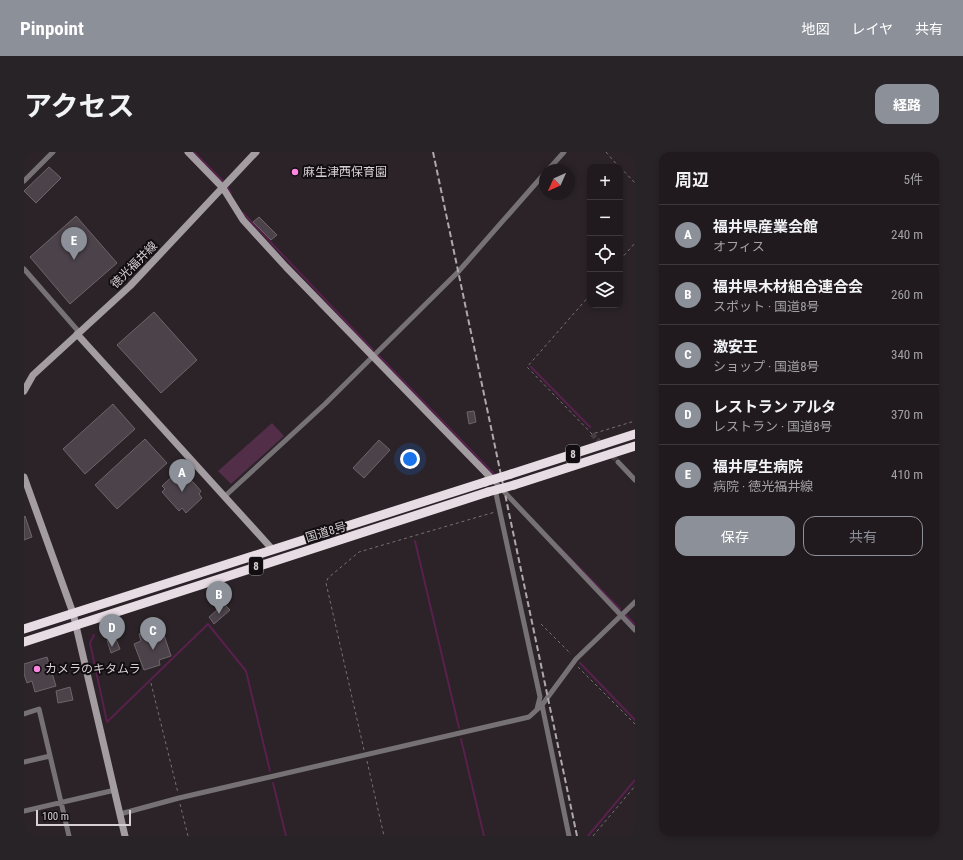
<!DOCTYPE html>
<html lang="ja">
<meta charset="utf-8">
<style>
:root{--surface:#201a1e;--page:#282327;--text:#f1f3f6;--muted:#a2a1a4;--line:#3d383c;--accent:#8c9099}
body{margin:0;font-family:"Roboto Condensed","Noto Sans JP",sans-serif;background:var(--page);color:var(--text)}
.controls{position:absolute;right:12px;top:12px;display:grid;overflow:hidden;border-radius:8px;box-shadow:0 2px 6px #0003}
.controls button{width:36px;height:36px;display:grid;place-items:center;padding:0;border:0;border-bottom:1px solid var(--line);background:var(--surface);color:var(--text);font:20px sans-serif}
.compass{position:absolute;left:515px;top:12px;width:36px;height:36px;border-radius:50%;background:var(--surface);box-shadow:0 2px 6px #0003;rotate:225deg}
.scale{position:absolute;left:12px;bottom:10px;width:95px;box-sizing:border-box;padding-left:4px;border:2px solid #d6d0d4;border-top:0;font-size:11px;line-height:14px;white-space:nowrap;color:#d6d0d4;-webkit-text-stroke:3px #110d10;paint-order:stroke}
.you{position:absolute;left:386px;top:307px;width:14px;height:14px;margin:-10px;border:3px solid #fff;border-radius:50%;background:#1a73e8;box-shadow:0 0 0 6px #1a73e833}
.badge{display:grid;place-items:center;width:26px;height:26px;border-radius:50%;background:var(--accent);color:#fff;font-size:13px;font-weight:700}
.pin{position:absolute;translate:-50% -33px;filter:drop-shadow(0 1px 2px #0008)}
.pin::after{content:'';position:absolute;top:21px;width:14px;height:12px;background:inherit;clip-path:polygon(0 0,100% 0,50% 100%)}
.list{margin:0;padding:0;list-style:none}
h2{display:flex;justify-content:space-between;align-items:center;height:52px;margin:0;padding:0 16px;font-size:17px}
h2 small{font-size:13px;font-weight:400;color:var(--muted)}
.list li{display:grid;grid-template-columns:26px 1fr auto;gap:12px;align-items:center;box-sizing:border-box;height:60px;padding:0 16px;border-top:1px solid var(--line)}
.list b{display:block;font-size:15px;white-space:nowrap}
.list p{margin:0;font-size:13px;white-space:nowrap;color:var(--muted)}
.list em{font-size:13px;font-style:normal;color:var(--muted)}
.actions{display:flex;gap:8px;padding:12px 16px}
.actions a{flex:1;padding:9px 0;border:1px solid var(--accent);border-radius:12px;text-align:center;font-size:14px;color:var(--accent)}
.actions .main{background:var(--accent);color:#fff}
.icon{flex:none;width:22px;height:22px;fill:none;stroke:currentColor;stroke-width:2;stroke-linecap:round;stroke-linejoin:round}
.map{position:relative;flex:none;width:611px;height:684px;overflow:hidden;border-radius:12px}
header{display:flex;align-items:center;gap:24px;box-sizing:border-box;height:56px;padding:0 20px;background:var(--accent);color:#fff}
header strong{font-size:19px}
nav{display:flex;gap:22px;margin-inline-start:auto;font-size:14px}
.intro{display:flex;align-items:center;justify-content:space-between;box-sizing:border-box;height:96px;padding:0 24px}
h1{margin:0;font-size:28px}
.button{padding:10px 18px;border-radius:12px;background:var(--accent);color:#fff;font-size:14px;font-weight:700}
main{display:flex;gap:24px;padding:0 24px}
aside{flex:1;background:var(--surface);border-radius:12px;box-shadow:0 2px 6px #0003}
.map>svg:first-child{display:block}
.green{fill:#522e49}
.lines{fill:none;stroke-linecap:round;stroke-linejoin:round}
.stream{stroke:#58204c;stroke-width:2}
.building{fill:#4c434a;stroke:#6e646b}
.street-tunnel{stroke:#453d42;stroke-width:5;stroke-dasharray:5 2.5;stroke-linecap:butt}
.path{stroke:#777075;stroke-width:1;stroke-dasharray:3 3;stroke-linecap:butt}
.street{stroke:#757174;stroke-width:5}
.secondary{stroke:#a39ca1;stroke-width:7}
.highway{stroke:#e7dce3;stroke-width:9}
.rail{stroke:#aea8ac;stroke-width:2;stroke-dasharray:6 3;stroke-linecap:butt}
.highway-bridge{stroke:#e7dce3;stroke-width:9}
.poi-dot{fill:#fd86e1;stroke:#110d10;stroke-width:1.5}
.labels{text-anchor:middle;stroke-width:4;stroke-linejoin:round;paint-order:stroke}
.shield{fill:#110d10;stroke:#9b9699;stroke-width:1}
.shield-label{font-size:11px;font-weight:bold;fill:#d6d0d4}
.poi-label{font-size:12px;fill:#d6d0d4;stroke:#110d10;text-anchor:start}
.street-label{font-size:12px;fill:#d6d0d4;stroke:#110d10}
</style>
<header>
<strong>Pinpoint</strong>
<nav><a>地図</a><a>レイヤ</a><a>共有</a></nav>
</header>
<div class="intro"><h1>アクセス</h1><a class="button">経路</a></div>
<main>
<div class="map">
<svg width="611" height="684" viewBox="0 0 611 684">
<rect width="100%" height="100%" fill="#2b2328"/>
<path class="green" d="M248 271 260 284 207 332 194 319Z"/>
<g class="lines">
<path class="stream" d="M170 0 199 29
M204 36 207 42
M219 61 349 198
M354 203 472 324
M507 215 566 275
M391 389 435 576
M535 395 596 457
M602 463 611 473
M70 483 66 491 83 570 184 472 222 519 246 619
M556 511 611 568
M437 587 460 684
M249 631 262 684
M564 684 611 628"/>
</g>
<path class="building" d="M25 15 37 26 12 51 0 39Z
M52 64 93 111 46 152 6 105Z
M235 65 253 83 247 88 229 70Z
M130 160 173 208 137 241 93 193Z
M89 252 111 277 61 322 39 297Z
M450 259 452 270 445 272 443 260Z
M121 287 143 311 93 357 71 333Z
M355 288 366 298 340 326 329 316Z
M154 319 158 322 160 320 177 339 175 342 178 346 162 361 158 356 155 359 138 340 141 337 138 334Z
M1 364 8 385 0 388V365Z
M200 452 206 458 190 472 185 465Z
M137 474 147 504 135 508 136 513 120 518 110 492 117 489 115 482Z
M91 485 96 497 87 501 83 488Z
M23 505 32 534 11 540 8 529 3 531 0 522V512Z
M46 535 49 548 34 551 32 539Z"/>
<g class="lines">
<path class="street-tunnel" d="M568 282 594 310"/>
<path class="path" d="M582 0 595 15
M596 15 611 31
M596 108 611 91
M566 143 503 215 568 282 611 269
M517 472 547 502
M554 515 611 572
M127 531 154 641
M340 598 302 431 304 426 335 400 471 360
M343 609 360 684
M156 652 164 684
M569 684 611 634"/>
<path class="street" d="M524 18 540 0
M0 29 29 0
M0 117 55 180
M594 310 611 328
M469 328 611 478
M471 337 516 545 513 557
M200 345 301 252 434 120 521 21
M518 553 545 684
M0 562 15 557 45 684
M0 610 26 604
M0 659 91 638
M96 662 155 646 505 565 518 553 552 507 611 450"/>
<path class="secondary" d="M164 0 199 36 219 68 262 115 469 328
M53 182 249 398
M0 239 9 223 106 134 232 0
M0 325 49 461 101 684"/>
<path class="highway" d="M487 322 611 282
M490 333 611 294
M0 477 461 330
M0 490 464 340"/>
<path class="rail" d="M409 0 553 684"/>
<path class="highway-bridge" d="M461 330 487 322
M464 340 490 333"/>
</g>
<g class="poi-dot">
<circle cx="271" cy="20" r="4"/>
<circle cx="13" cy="517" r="4"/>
</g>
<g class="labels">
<g class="shield">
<rect x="542" y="293" width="14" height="18" rx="3"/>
<rect x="225" y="405" width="14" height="18" rx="3"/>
</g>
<g class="shield-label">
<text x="549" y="306">8</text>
<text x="232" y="418">8</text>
</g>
<g class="poi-label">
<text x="279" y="24">麻生津西保育園</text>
<text x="21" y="521">カメラのキタムラ</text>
</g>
<g class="street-label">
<text transform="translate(110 113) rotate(-45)" y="4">徳光福井線</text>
<text transform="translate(302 380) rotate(-17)" y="4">国道8号</text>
</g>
</g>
</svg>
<div class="controls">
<button>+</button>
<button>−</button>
<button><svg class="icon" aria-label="locate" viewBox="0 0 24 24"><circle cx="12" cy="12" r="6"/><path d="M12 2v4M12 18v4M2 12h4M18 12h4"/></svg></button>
<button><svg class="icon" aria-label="layers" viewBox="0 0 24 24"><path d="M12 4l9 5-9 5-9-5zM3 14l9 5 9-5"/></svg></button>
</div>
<svg class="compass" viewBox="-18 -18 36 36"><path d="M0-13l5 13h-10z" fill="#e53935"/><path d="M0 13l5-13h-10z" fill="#a2a1a4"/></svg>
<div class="scale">100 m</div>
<div class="you"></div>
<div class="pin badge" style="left:158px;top:340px">A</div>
<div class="pin badge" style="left:195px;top:462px">B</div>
<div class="pin badge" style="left:129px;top:498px">C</div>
<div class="pin badge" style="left:88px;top:495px">D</div>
<div class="pin badge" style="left:50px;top:108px">E</div>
</div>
<aside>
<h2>周辺<small>5件</small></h2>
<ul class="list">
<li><span class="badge">A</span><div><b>福井県産業会館</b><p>オフィス</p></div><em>240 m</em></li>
<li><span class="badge">B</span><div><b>福井県木材組合連合会</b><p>スポット · 国道8号</p></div><em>260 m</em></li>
<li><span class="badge">C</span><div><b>激安王</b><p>ショップ · 国道8号</p></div><em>340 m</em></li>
<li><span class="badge">D</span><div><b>レストラン アルタ</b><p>レストラン · 国道8号</p></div><em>370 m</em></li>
<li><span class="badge">E</span><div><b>福井厚生病院</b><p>病院 · 徳光福井線</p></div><em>410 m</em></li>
</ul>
<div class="actions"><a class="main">保存</a><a>共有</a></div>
</aside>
</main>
